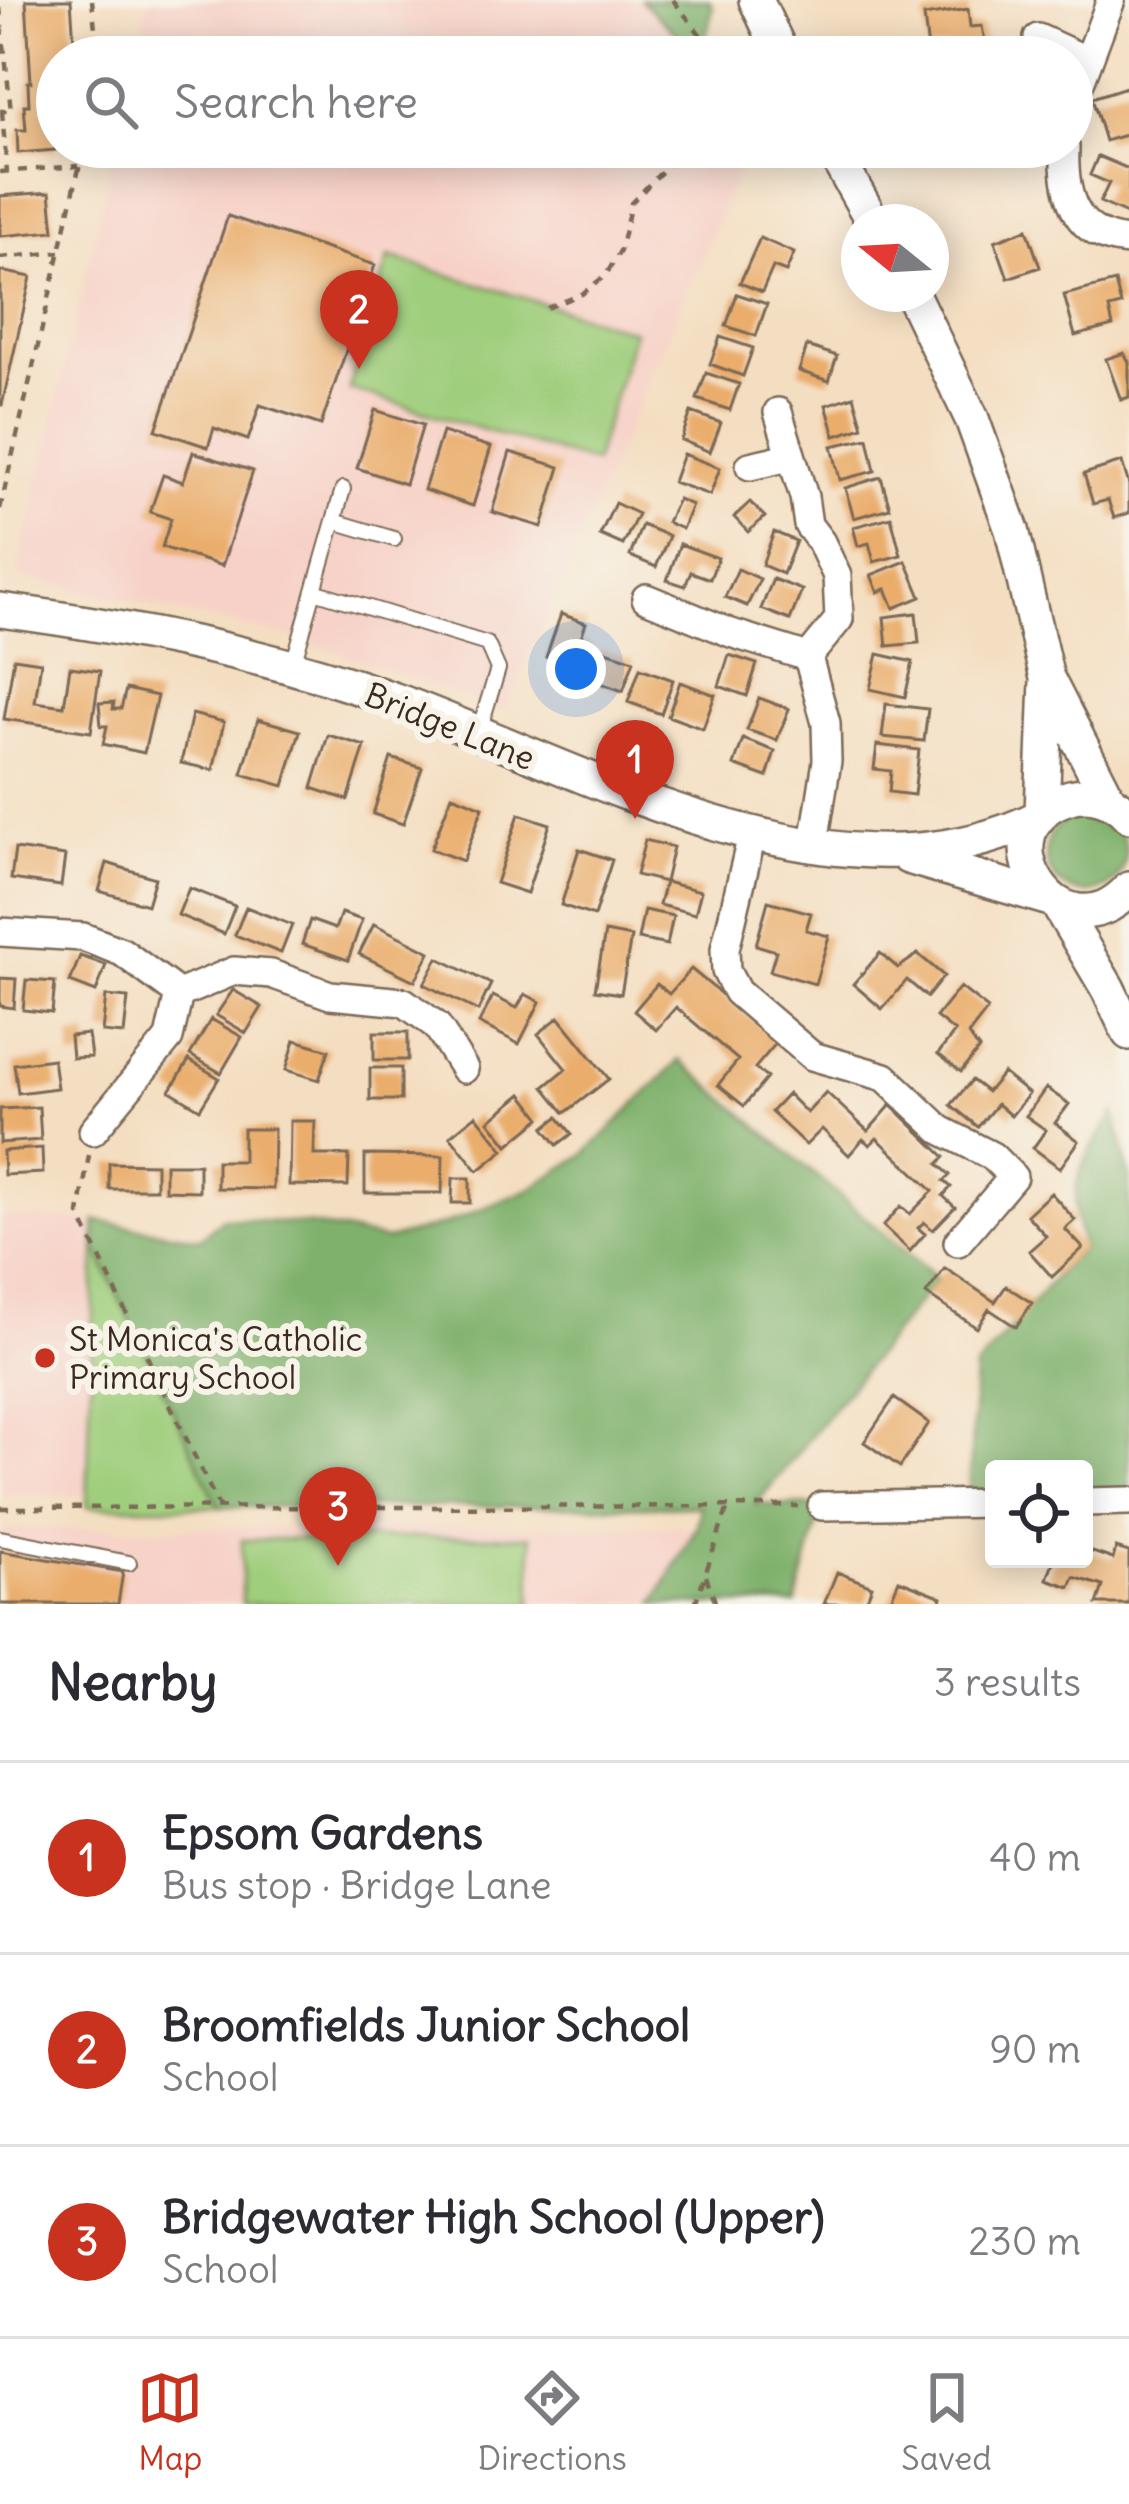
<!DOCTYPE html>
<meta charset="utf-8">
<style>
:root{--surface:#fff;--page:#f7f7f7;--text:#2b2b33;--muted:#7c7c81;--line:#e1e1e2;--accent:#c8321e}
body{margin:0;font-family:Delius,sans-serif;background:var(--page);color:var(--text)}
.controls{position:absolute;right:36px;bottom:36px;display:grid;overflow:hidden;border-radius:12px;box-shadow:0 6px 30px #0003}
.controls button{width:108px;height:108px;display:grid;place-items:center;padding:0;border:0;border-bottom:3px solid var(--line);background:var(--surface);color:var(--text);font:60px sans-serif}
.compass{position:absolute;left:841px;top:204px;width:108px;height:108px;border-radius:50%;background:var(--surface);box-shadow:0 6px 30px #0003;rotate:288deg}
.you{position:absolute;left:576px;top:669px;width:42px;height:42px;margin:-30px;border:9px solid #fff;border-radius:50%;background:#1a73e8;box-shadow:0 0 0 18px #1a73e833}
.badge{display:grid;place-items:center;width:78px;height:78px;border-radius:50%;background:var(--accent);color:#fff;font-size:39px;font-weight:700}
.pin{position:absolute;translate:-50% -99px;filter:drop-shadow(0 3px 6px #0008)}
.pin::after{content:'';position:absolute;top:63px;width:42px;height:36px;background:inherit;clip-path:polygon(0 0,100% 0,50% 100%)}
.list{margin:0;padding:0;list-style:none}
h2{display:flex;justify-content:space-between;align-items:center;height:156px;margin:0;padding:0 48px;font-size:51px}
h2 small{font-size:39px;font-weight:400;color:var(--muted)}
.list li{display:grid;grid-template-columns:78px 1fr auto;gap:36px;align-items:center;box-sizing:border-box;height:192px;padding:0 48px;border-top:3px solid var(--line)}
.list b{display:block;font-size:45px;white-space:nowrap}
.list p{margin:0;font-size:39px;white-space:nowrap;color:var(--muted)}
.list em{font-size:39px;font-style:normal;color:var(--muted)}
.icon{flex:none;width:66px;height:66px;fill:none;stroke:currentColor;stroke-width:2;stroke-linecap:round;stroke-linejoin:round}
.map{position:relative;flex:none;width:1129px;height:1604px;overflow:hidden}
.search{position:absolute;background:var(--surface);box-shadow:0 6px 30px #0003;left:36px;right:36px;top:36px;height:132px;display:flex;align-items:center;gap:30px;box-sizing:border-box;padding:0 42px;border-radius:66px;color:var(--muted);font-size:45px}
.sheet{height:732px;background:var(--surface)}
nav{display:flex;justify-content:space-around;align-items:center;box-sizing:border-box;height:168px;border-top:3px solid var(--line);background:var(--surface);font-size:33px;color:var(--muted)}
nav a{display:grid;justify-items:center;gap:6px}
nav .on{color:var(--accent)}
.map>svg:first-child{display:block}
.built{fill:#f7d1c7}
.green{fill:#9fce7c;stroke:#6d7c4d;stroke-width:3}
.forest{fill:#7fb16c;stroke:#5d6e45;stroke-width:3}
.building{fill:#eaad6c}
.lines{fill:none;stroke-linecap:round;stroke-linejoin:round}
.service-casing{stroke:#7c6957;stroke-width:18}
.minor-casing{stroke:#7c6957;stroke-width:32}
.tertiary-casing{stroke:#7c6957;stroke-width:38}
.path{stroke:#7c6957;stroke-width:4.5;stroke-dasharray:9 9;stroke-linecap:butt}
.service{stroke:#fff;stroke-width:14}
.minor{stroke:#fff;stroke-width:27}
.tertiary{stroke:#fff;stroke-width:33}
.poi-dot{fill:#c8321e;stroke:#f7f3e8;stroke-width:4.5}
.labels{text-anchor:middle;stroke-width:12;stroke-linejoin:round;paint-order:stroke}
.street-label{font-size:33px;fill:#3b2a1e;stroke:#f7f3e8}
.poi-label{font-size:33px;fill:#3b2a1e;stroke:#f7f3e8;text-anchor:start}
</style>
<div class="map">
<svg width="1129" height="1604" viewBox="0 0 1129 1604">
<rect width="100%" height="100%" fill="#f7f3e8"/>
<filter id="ink" filterUnits="userSpaceOnUse"><feTurbulence type="fractalNoise" baseFrequency=".00833" numOctaves="2"/><feDisplacementMap in="SourceGraphic" scale="24" xChannelSelector="R" yChannelSelector="G"/><feConvolveMatrix kernelMatrix="1 2 1 2 8 2 1 2 1" color-interpolation-filters="sRGB"/></filter>
<filter id="wash" filterUnits="userSpaceOnUse"><feTurbulence type="fractalNoise" baseFrequency=".004" numOctaves="4" result="noise"/><feDisplacementMap in="SourceGraphic" scale="48" xChannelSelector="R" yChannelSelector="G"/><feGaussianBlur stdDeviation="2.7" result="paint"/><feColorMatrix in="noise" values="0 0 0 0 0 0 0 0 0 0 0 0 0 0 0 0 0 1.4 0 .05"/><feComposite in="paint" operator="in"/></filter>
<g filter="url(#wash)">
<rect width="100%" height="100%" fill="#f4dec1"/>
<path class="built" d="M149 0H641L697 57H136Z
M115 147H738L743 161 505 711 299 639 17 576Z
M0 1216 96 1221 86 1495H0Z
M697 1526 654 1604H0V1529Z"/>
<path class="green" d="M389 257 634 331 594 463 349 389Z
M95 1247 219 1507H87Z
M531 1536 532 1604H242V1540Z"/>
<path class="forest" d="M641 0H710L713 8 701 57Z
M1046 853a40 40 0 1 1 80 0a40 40 0 1 1-80 0Z
M680 1060 937 1279 756 1504 822 1506 796 1604H654L697 1526 700 1506 219 1507 95 1247 96 1221 201 1238 223 1218 312 1225 387 1240 446 1224 530 1189 585 1154Z
M1115 1112 1129 1177V1498L1084 1502V1469H994V1503L969 1504 975 1368C1013 1330 1043 1285 1083 1249 1065 1181 1080 1167 1115 1112Z"/>
<g id="blocks">
<path class="building" d="M26 0H71L75 57H57L55 150 18 153 17 130H26L24 105H29L28 82H31Z
M968 9 970 27 982 26 985 42 928 50 924 16Z
M1129 86V134L1105 141 1092 98Z
M1098 156 1129 169V215L1100 202 1109 183 1090 175Z
M50 192 54 231 0 236V196Z
M228 216 375 265 321 425 260 405 248 440 214 428 208 447 156 430Z
M1027 229 1040 267 1008 278 995 241Z
M760 238 794 253 786 272 773 267 762 292 740 283Z
M0 271 31 277 2 405H0Z
M1115 282 1121 305 1109 308 1113 326 1075 336 1064 295Z
M737 294 767 304 756 336 726 326Z
M720 337 753 348 743 376 710 364Z
M807 346 837 356 829 381 799 371Z
M1124 353 1129 362V397L1121 400 1106 359Z
M706 373 739 384 730 410 697 399Z
M854 396 863 427 835 436 826 405Z
M375 410 423 425 405 484 357 468Z
M691 412 721 423 710 452 681 440Z
M442 432 491 447 473 506 424 490Z
M868 438 875 471 840 480 832 446Z
M193 452 253 471 222 566 162 547 171 519 150 512 163 475 183 482Z
M510 452 560 467 542 527 492 512Z
M683 454 720 468 710 495 673 482Z
M1122 462 1129 485V513L1114 518 1108 500 1093 504 1084 474Z
M881 477 890 508 854 518 845 488Z
M678 499 692 505 682 529 667 522Z
M750 502 765 517 748 532 734 517Z
M615 503 638 514 623 545 600 535Z
M891 517 901 555 874 562 869 543 858 546 853 527Z
M642 525 669 536 656 567 630 556Z
M774 532 796 541 783 574 762 565Z
M680 544 718 558 710 579 691 572 685 586 667 580Z
M906 561 921 597 894 608 886 589 878 592 871 575Z
M738 569 760 579 747 606 725 597Z
M773 579 802 590 790 620 761 609Z
M916 613 919 643 887 646 884 617Z
M561 614 586 623 580 640 593 645 584 670 546 657Z
M600 649 634 660 623 691 589 679Z
M878 654 913 662 905 697 870 689Z
M729 655 757 664 747 696 719 686Z
M14 658 41 662 35 702 64 706 70 667 100 671 91 732 4 719Z
M640 668 673 680 661 714 628 702Z
M680 682 715 695 703 729 668 716Z
M126 689 157 696 144 753 103 744 107 726H101L99 703 114 702 113 709H121Z
M759 698 789 709 777 740 747 730Z
M886 704 928 709 924 741 882 737Z
M192 714 224 722 213 770 181 763Z
M258 719 300 731 284 786 242 774Z
M328 735 365 746 348 800 312 788Z
M743 739 775 751 767 777 734 765Z
M877 745 919 750 914 795 889 792 891 771 874 769Z
M391 758 422 768 403 824 373 814Z
M452 795 483 807 463 861 431 849Z
M519 814 550 824 527 893 496 883Z
M645 840 673 847 665 882 636 875Z
M15 849 65 856 61 886 11 879Z
M579 849 612 860 594 916 561 905Z
M107 863 155 878 147 905 99 891Z
M665 882 701 891 695 914 659 905Z
M189 888 235 906 224 934 178 915Z
M768 901 811 913 806 930 829 936 815 984 770 971 776 951 756 945Z
M246 907 292 925 281 953 235 935Z
M644 910 673 916 667 945 638 939Z
M341 913 362 920 348 960 302 944 310 920 335 929Z
M374 924 430 952 415 981 359 954Z
M605 932 631 937 621 994 595 990Z
M880 953 898 968 918 954 944 976 927 997 907 980 882 1009 853 984Z
M80 956 106 965 96 992 70 982Z
M438 958 491 984 478 1011 424 984Z
M691 969 778 1041 755 1068 767 1078 744 1106 718 1085 738 1060 676 1007 656 1030 634 1011 657 984 669 994Z
M0 978 16 979 14 1008 0 1006Z
M26 980 55 982 52 1013 23 1010Z
M960 987 988 1009 968 1035 979 1049 961 1072 938 1054 955 1032 936 1017Z
M233 990 262 1007 246 1033 216 1015Z
M525 994 540 1002 519 1044 479 1023 493 996 517 1008Z
M106 996 128 998 124 1034 102 1032Z
M559 1017 609 1079 565 1113 544 1087 566 1069 538 1034Z
M211 1019 242 1037 221 1073 190 1055Z
M374 1032H408V1060H374Z
M88 1034 91 1057 72 1058 70 1036Z
M295 1040 329 1050 319 1080 286 1070Z
M53 1059 57 1088 18 1093 14 1064Z
M189 1060 219 1078 200 1109 170 1091Z
M370 1068H401V1100H370Z
M1003 1073 1029 1094 1011 1116 997 1104 978 1127 951 1105 972 1080 987 1092Z
M1046 1088 1069 1104 1055 1123 1079 1141 1060 1168 1033 1148 1046 1130 1026 1116Z
M826 1092 868 1131 891 1105 945 1157 938 1164 950 1175 944 1181 951 1187 943 1196 955 1207 933 1230 924 1222 918 1228 925 1234 910 1251 883 1226 901 1206 910 1214 933 1191 877 1138 870 1145 863 1139 849 1155 822 1129 806 1145 771 1112 788 1094 807 1113Z
M522 1094 541 1118 508 1145 489 1121Z
M39 1107 41 1140 0 1143V1109Z
M476 1115 504 1150 478 1171 450 1136Z
M558 1117 572 1134 557 1145 544 1128Z
M290 1121H315L314 1155H349L348 1186 289 1185Z
M243 1129H274L273 1189 217 1188V1161H243Z
M42 1148 43 1173 4 1175 3 1151Z
M365 1155 443 1156 442 1193H365Z
M109 1163 156 1164V1189H109Z
M165 1164H199V1191L165 1190Z
M453 1178H470V1203H452Z
M1051 1193 1075 1220 1065 1229 1083 1248 1052 1277 1029 1251 1046 1236 1027 1215Z
M945 1268 995 1302 1006 1286 1032 1303 1016 1327 989 1309 977 1328 926 1294Z
M894 1398 929 1423 900 1467 864 1442Z
M1116 1548 1129 1552V1604H1097L1103 1586 1074 1577 1070 1587 1047 1579 1054 1559H1084V1549L1113 1559Z
M0 1551 123 1572 118 1604H0Z
M837 1572 872 1586 865 1604H824Z
M899 1580 942 1597 940 1604H889Z"/>
</g>
</g>
<g filter="url(#ink)">
<use href="#blocks" fill-opacity="0" stroke="#7c6957" stroke-width="3"/>
<g class="lines">
<defs>
<path id="service" d="M334 521 394 539
M314 591 487 644 498 669 478 734
M292 668 343 489
M0 1538 129 1563"/>
<path id="minor" d="M1038 38 1086 60
M1072 104 1111 0
M1065 147C1063 195 1074 237 1129 241
M778 412 804 497 808 525 821 542 837 576 839 619 808 657
M750 466 789 457
M646 598 731 633 808 657 826 723 827 761 814 843
M753 831 725 949 726 971 737 992 812 1056 885 1077 941 1130 992 1156 1013 1177 958 1242
M0 932 83 937 122 952 179 994 234 971 271 974 330 995 404 1002 437 1026 464 1069
M93 1131 169 1038 179 994
M1084 1502 1129 1501
M822 1506 994 1503"/>
<path id="tertiary" d="M756 0 783 57
M831 147 873 222
M912 294 972 419 1012 530 1047 678 1109 800
M0 610C135 628 269 654 398 701 586 770 838 918 1039 817
M1042 813 1047 680
M1129 816C1114 799 1092 791 1070 797 974 825 1059 965 1129 889
M908 857 1050 899
M1057 903 1108 989 1129 1033"/>
</defs>
<use href="#service" class="service-casing"/>
<use href="#minor" class="minor-casing"/>
<use href="#tertiary" class="tertiary-casing"/>
<path class="path" d="M92 0 98 57
M673 0 718 57
M0 8 11 111H0
M2 112 7 172
M0 172 78 166
M0 258 60 252
M547 308 582 294 606 275 620 251 631 203 686 147
M0 509 84 147
M89 1155 79 1214 219 1507
M0 1508 798 1506
M706 1576 716 1604
M695 1604 728 1507"/>
<use href="#service" class="service"/>
<use href="#minor" class="minor"/>
<use href="#tertiary" class="tertiary"/>
</g>
</g>
<circle class="poi-dot" cx="45" cy="1358" r="12"/>
<g class="labels">
<g class="street-label">
<text transform="translate(450 726) rotate(22)" y="12">Bridge Lane</text>
</g>
<g class="poi-label">
<text x="69" y="1351">St Monica's Catholic<tspan x="69" dy="38">Primary School</tspan></text>
</g>
</g>
</svg>
<div class="controls">
<button><svg class="icon" aria-label="locate" viewBox="0 0 24 24"><circle cx="12" cy="12" r="6"/><path d="M12 2v4M12 18v4M2 12h4M18 12h4"/></svg></button>
</div>
<svg class="compass" viewBox="-18 -18 36 36"><path d="M0-13l5 13h-10z" fill="#e53935"/><path d="M0 13l5-13h-10z" fill="#7c7c81"/></svg>
<div class="you"></div>
<div class="pin badge" style="left:635px;top:819px">1</div>
<div class="pin badge" style="left:359px;top:369px">2</div>
<div class="pin badge" style="left:338px;top:1566px">3</div>
<div class="search"><svg class="icon" aria-label="search" viewBox="0 0 24 24"><circle cx="10" cy="10" r="6"/><path d="M15 15l6 6"/></svg>Search here</div>
</div>
<section class="sheet">
<h2>Nearby<small>3 results</small></h2>
<ul class="list">
<li><span class="badge">1</span><div><b>Epsom Gardens</b><p>Bus stop · Bridge Lane</p></div><em>40 m</em></li>
<li><span class="badge">2</span><div><b>Broomfields Junior School</b><p>School</p></div><em>90 m</em></li>
<li><span class="badge">3</span><div><b>Bridgewater High School (Upper)</b><p>School</p></div><em>230 m</em></li>
</ul>
</section>
<nav>
<a class="on"><svg class="icon" aria-label="map" viewBox="0 0 24 24"><path d="M3 6l6-2 6 2 6-2v14l-6 2-6-2-6 2zM9 4v14M15 6v14"/></svg>Map</a>
<a><svg class="icon" aria-label="directions" viewBox="0 0 24 24"><path d="M12 3l9 9-9 9-9-9zM9 14v-3h6M13 9l2 2-2 2"/></svg>Directions</a>
<a><svg class="icon" aria-label="saved" viewBox="0 0 24 24"><path d="M7 4h10v16l-5-4-5 4z"/></svg>Saved</a>
</nav>
